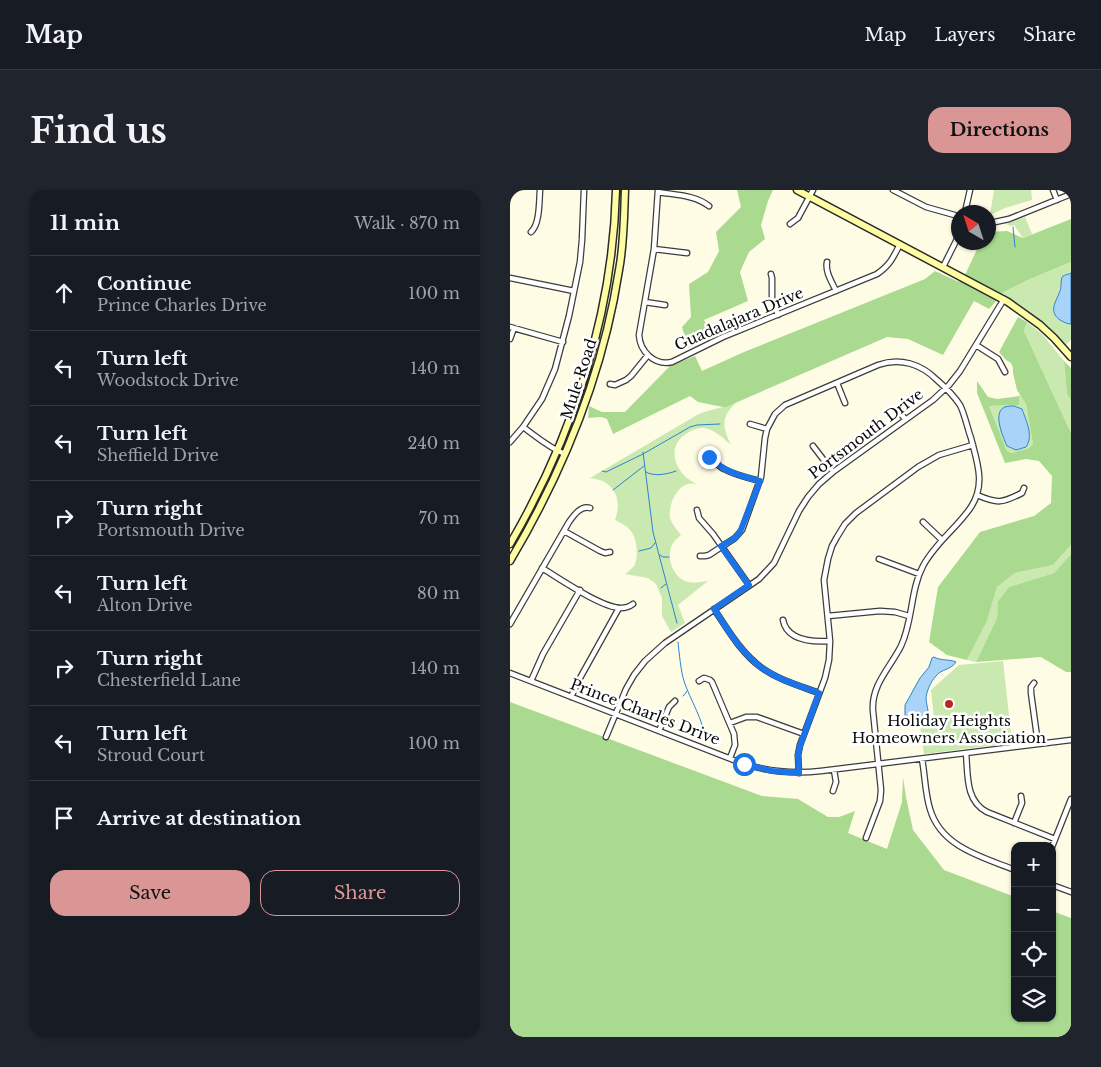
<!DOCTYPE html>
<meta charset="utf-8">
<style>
:root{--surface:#171b24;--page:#20242c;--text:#f1f3f6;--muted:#9ea1a6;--line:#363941;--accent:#d99695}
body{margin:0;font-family:"Libre Baskerville",serif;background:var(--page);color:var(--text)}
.controls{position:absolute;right:15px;bottom:15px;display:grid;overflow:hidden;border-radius:10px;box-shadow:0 1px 4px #0004}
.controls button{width:45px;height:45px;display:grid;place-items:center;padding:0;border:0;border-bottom:1px solid var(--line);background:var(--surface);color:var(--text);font:25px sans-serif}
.compass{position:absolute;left:441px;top:15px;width:45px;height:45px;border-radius:50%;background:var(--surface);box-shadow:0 1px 4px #0004;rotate:321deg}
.stop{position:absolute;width:15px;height:15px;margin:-11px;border:4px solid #1a73e8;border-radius:50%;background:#fff}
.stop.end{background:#1a73e8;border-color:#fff;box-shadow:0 1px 5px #0008}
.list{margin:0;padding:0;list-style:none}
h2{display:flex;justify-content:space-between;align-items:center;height:65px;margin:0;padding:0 20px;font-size:21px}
h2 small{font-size:16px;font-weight:400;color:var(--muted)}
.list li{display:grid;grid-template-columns:32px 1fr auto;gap:15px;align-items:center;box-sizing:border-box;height:75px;padding:0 20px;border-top:1px solid var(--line)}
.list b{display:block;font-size:19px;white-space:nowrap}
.list p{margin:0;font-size:16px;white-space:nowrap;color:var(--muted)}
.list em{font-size:16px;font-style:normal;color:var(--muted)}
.actions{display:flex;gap:10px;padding:15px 20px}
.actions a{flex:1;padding:11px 0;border:1px solid var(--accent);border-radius:15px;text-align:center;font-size:18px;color:var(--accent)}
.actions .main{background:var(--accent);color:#111}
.icon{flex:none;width:28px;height:28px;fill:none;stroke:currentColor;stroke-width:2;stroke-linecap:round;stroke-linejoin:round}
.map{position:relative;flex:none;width:561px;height:847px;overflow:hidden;border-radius:15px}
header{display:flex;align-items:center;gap:30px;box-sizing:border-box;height:70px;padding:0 25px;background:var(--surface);border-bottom:1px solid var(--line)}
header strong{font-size:24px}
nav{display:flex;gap:28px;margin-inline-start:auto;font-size:18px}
.intro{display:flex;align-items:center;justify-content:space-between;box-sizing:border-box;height:120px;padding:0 30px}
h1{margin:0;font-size:35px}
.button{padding:12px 22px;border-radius:15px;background:var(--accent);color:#111;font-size:18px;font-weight:700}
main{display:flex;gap:30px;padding:0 30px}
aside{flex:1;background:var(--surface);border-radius:15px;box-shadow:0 1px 4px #0004}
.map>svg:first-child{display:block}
.green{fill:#c9e9b0;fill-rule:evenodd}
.forest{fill:#aada8f}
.water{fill:#a9d4f8;stroke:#2e82d1}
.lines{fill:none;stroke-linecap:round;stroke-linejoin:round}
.stream{stroke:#2e82d1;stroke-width:1}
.street-casing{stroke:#3c3c3c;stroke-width:7}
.secondary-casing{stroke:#2b2b2b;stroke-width:9}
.street{stroke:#fff;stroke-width:4.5}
.secondary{stroke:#fffda1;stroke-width:6}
.route{stroke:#1a73e8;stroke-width:6}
.poi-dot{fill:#bc251f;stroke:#fff;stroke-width:2}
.labels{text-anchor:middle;stroke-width:5;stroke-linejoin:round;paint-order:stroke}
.street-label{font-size:15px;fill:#090909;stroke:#fff}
.poi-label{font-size:15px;fill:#090909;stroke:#fff}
</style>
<header>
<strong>Map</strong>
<nav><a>Map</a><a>Layers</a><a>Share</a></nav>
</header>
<div class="intro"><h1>Find us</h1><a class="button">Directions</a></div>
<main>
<aside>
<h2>11 min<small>Walk · 870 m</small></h2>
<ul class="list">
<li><svg class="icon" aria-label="ahead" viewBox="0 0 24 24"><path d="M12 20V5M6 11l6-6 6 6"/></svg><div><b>Continue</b><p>Prince Charles Drive</p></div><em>100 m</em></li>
<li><svg class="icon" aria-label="left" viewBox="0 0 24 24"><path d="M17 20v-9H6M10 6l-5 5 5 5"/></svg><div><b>Turn left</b><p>Woodstock Drive</p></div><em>140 m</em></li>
<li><svg class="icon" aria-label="left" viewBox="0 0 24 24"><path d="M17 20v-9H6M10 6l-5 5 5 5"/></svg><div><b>Turn left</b><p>Sheffield Drive</p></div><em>240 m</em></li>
<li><svg class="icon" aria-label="right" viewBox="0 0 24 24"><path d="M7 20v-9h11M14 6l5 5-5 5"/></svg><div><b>Turn right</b><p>Portsmouth Drive</p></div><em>70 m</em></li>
<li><svg class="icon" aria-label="left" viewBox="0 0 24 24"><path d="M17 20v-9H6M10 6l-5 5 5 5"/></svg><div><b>Turn left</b><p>Alton Drive</p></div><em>80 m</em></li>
<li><svg class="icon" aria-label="right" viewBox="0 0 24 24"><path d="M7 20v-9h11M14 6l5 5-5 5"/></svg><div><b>Turn right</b><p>Chesterfield Lane</p></div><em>140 m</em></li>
<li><svg class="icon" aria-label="left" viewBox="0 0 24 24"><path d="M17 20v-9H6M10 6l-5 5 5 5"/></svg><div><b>Turn left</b><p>Stroud Court</p></div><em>100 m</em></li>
<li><svg class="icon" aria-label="arrive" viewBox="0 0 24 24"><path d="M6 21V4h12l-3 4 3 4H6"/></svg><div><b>Arrive at destination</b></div></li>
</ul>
<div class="actions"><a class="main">Save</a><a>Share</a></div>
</aside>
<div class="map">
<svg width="561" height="847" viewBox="0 0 561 847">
<rect width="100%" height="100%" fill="#fffce6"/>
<path class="green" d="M484 0H521L522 10 495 18 480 25Z
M515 27 522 44 513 48 504 35 501 36 496 34Z
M561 72V83L554 85C551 93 551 100 547 107L558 134H561V150L556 155 527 128 492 105 494 102 520 89Z
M517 132 532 144 554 171 557 204 561 211V243L514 141Z
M510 204 516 214 523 254 519 258 502 263 497 261 479 216 508 215 509 206ZM512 219 520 245 502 259 497 256 495 252Z
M226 213C210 227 213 238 221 255 213 248 205 240 195 238 188 237 181 241 176 244 160 254 162 272 174 285 177 289 182 291 186 294 184 294 181 293 178 294 166 297 158 316 160 328 162 334 167 340 171 345 167 348 163 352 161 357 157 369 163 386 175 391 183 394 190 392 198 391L168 415 175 433 161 442 152 426V408L146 394 138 388 115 384C118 382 121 379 124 376 129 367 127 349 121 341 117 336 111 333 105 330 110 316 109 302 96 293 92 290 85 289 80 288L187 225C199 219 213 218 226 213Z
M561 355V364L544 383 499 397 488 411 487 428 466 472 457 470 477 431 487 397 505 383 543 375Z
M493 471 502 553 414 564 410 536 424 528 421 500 449 475Z"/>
<path class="forest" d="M227 0H263L258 11 251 35 255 49 239 62 230 82 238 111 194 130 204 147 178 158 172 137 181 127 179 94 198 82 209 61 206 42 231 17Z
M561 29V72L520 89 494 102 479 119 464 111 433 165 398 149 377 147 216 217H213L188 212 180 206 103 244 97 229 91 227 78 228 79 216 92 222H115L160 176 185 166 192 181 234 162 415 89 425 81 449 92 456 83 470 53 478 52 479 42 497 41 513 48Z
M508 127 517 132 514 141 561 243V355L543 375 505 383 487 397 477 431 457 470 437 465 419 452 428 397 470 342 524 326 541 313 542 286 529 271 516 269 495 273 467 203V191L478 207 487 209 509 206V215L479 216 497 261 502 263 519 258 523 254 516 214 507 200 503 183V178L501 173 496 170 489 162Z
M554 171 561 178V211L557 204Z
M561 364V482H556L531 467 466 472 487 428 488 411 499 397 544 383Z
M0 512 252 606 288 609 318 627H329L345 621 338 643 377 659 392 612 393 587 396 607 403 640 434 680 505 707V828H542V721L561 728V847H0Z"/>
<path class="water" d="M561 83V134C557 134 554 132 550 130 538 121 546 112 550 101 552 97 550 89 553 86 554 85 560 84 561 83Z
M504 216 512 219C516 231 524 245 516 257L506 260 497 256C493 247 482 222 495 217 498 216 501 216 504 216Z
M424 467C431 471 440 469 446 472 441 480 431 479 426 486 421 491 416 502 416 509 417 518 420 524 417 533L405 536H396L395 531V515L410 488 419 477 422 468Z"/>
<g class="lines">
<path class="stream" d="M503 37 505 57
M133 262 143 342 167 433
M92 281 96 282 133 264 180 237 187 235 210 234
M136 282C144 287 158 284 166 281
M103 300 134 276
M129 361 141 358 145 353
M150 365 153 367H159
M151 398 156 394
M168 452C169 462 171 482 174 491 180 510 194 530 195 550
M173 506 175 504 177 501"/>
<defs>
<path id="street" d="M148 0 144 59 129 145C130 162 145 176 162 172L213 147 367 84C380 75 383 68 390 54
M383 0 416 17 448 26
M543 0 547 10
M148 2C166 5 185 5 199 16
M455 22 460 0
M478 32H485L499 29 561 4
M280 34 288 28 303 0
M21 42C30 34 29 12 30 0
M144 59 177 63
M317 72C315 82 322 92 326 101
M433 77 448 47
M261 84 262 88V108L268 125
M0 88 64 101
M135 112 155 115
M0 137 53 152
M0 149 4 138
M466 155 488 169 495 182
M327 193 335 213
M100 194 105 195 116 190 121 186 138 165
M388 220 395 229
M240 234 257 239
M13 237C27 247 39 258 55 264
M0 252 13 237 32 209 45 179 59 126 70 72 72 50 74 0
M303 256 323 282
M193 266C202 267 206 275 214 279 225 285 238 288 250 291
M467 305C488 314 492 313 512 303L514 298
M187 320 189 328 203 344 239 395
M413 332 432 350
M54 341 90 361 95 363 100 362
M190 366H195L199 365 225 348 232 340 251 287 255 248 257 239 265 224 275 215 368 175C390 167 411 174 427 190 435 197 444 206 450 215 455 225 457 237 461 248 467 272 476 294 461 317 447 338 425 353 413 376 400 401 403 431 391 456 380 478 361 495 363 521L371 600 370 611 356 648
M369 369 409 384
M32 378C50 389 92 418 111 418 116 418 119 417 123 414
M204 419C218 440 231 463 252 478 269 490 290 496 309 503
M318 426 370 421 385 422 399 426
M273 430C277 451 304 452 320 451
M0 434 59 332C64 325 71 315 80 318
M0 483 234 574C260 582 284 584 311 581L561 550
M21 491 33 464 70 400
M189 491 194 488 200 490 202 492 224 544 225 555 220 568
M524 493 521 497V503L528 554
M61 507 70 488 109 418
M220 533 236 527H247L294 544
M149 541 159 517 165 511
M96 547 116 499 124 485 135 471 155 453 249 389 264 373 289 321 298 307 309 294 323 282 423 210 439 195 450 181 494 109
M456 563C458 584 455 611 477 622L545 649
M412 569C415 585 415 603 420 619 431 657 472 667 505 680
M289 583 288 565 290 555 315 488 319 470 320 451 314 390 318 369 322 356 327 347 335 334 346 323 408 277 429 265 463 255
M323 601 326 592 324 580
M504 633 512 613 511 606
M542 657 561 609
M542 695 561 702"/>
<path id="secondary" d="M287 0 498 112 530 135 544 148 561 167
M0 354C63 246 103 125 106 0
M0 371C54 280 93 184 109 80 114 54 114 26 115 0"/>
</defs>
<use href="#street" class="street-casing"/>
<use href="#secondary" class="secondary-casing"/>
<use href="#street" class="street"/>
<use href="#secondary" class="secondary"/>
</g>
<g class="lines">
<path class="route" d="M199 267C216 283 228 285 250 291L230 342 225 348 211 356 239 395 204 419C218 440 231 463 252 478 269 490 290 496 309 503L290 556 288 564 289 583 262 581 234 574"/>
</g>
<circle class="poi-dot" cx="439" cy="514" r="5"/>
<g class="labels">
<g class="street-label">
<text transform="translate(229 129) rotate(-23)" y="5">Guadalajara Drive</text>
<text transform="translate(69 189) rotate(-72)" y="5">Mule Road</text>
<text transform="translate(356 244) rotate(-37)" y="5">Portsmouth Drive</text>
<text transform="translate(135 522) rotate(21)" y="5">Prince Charles Drive</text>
</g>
<g class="poi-label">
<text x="439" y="536">Holiday Heights<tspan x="439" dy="17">Homeowners Association</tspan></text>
</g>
</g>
</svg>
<div class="controls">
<button>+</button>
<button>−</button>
<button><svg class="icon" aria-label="locate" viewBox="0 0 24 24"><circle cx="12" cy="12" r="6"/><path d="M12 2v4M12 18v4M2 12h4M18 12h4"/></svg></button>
<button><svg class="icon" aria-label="layers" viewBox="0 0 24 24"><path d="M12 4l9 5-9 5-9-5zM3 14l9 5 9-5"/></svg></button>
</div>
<svg class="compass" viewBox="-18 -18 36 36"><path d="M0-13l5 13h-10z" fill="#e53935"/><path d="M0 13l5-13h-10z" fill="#9ea1a6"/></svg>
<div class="stop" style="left:234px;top:574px"></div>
<div class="stop end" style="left:199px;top:267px"></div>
</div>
</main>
